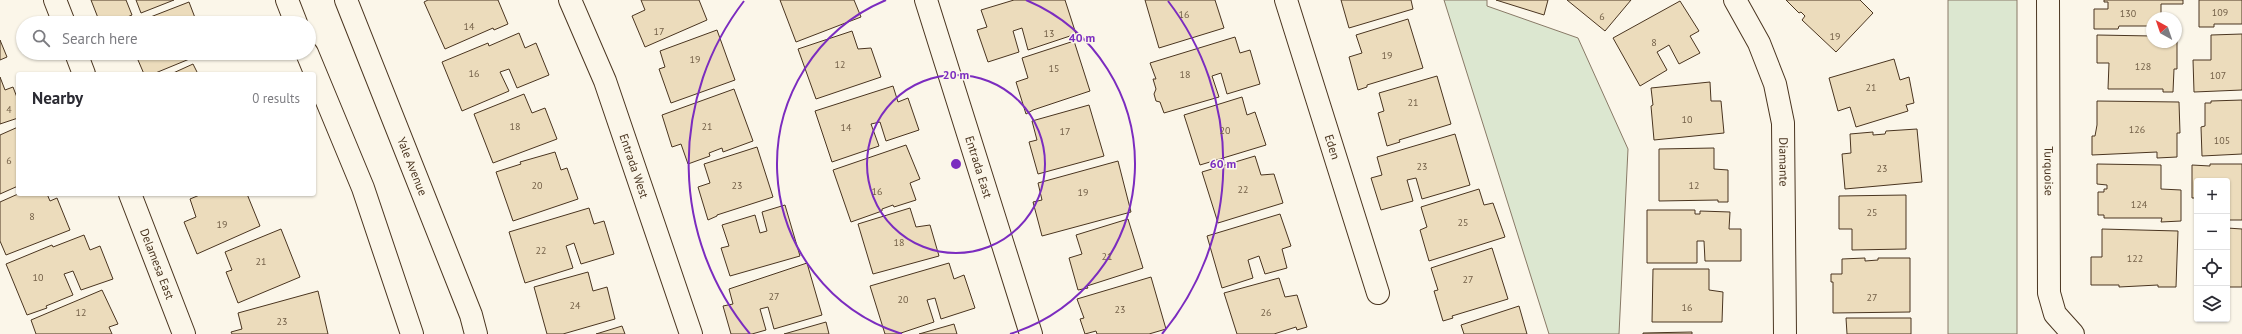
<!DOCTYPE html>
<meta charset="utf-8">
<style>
:root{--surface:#fff;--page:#f7f7f7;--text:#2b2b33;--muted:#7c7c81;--line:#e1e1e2}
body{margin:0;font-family:"PT Sans",sans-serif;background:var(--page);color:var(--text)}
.controls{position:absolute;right:12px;bottom:12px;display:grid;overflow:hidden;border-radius:4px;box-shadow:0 1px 3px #0004}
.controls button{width:36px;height:36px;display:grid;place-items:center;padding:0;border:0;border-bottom:1px solid var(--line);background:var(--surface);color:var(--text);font:20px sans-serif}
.compass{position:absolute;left:2146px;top:12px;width:36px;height:36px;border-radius:50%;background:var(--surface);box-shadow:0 1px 3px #0004;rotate:320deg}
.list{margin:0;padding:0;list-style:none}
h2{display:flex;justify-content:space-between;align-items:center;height:52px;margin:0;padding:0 16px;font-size:17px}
h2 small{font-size:13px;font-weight:400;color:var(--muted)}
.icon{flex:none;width:22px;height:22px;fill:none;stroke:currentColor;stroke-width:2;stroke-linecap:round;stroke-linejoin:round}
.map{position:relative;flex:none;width:2242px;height:334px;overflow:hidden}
.search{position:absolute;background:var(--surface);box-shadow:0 1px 3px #0004;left:16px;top:16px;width:300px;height:44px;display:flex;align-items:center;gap:10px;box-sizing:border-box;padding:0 14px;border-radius:22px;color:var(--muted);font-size:15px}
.panel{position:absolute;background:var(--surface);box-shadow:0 1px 3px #0004;left:16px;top:72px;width:300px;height:124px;border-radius:4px}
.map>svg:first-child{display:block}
.green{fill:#dce7d0;stroke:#887966}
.building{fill:#ecdcbc;stroke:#4a3520}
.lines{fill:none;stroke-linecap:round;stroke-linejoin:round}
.street-casing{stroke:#4a3520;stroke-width:24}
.secondary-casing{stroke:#4a3520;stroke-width:24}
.street{stroke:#fbf6e9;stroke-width:22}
.secondary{stroke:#fbf6e9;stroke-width:22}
.ring{fill:none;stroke:#7b2cbf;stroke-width:2}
.labels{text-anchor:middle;stroke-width:3;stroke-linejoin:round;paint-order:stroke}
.number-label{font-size:10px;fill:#725f47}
.street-label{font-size:12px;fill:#4a3520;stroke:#fbf6e9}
.centre{fill:#7b2cbf;stroke:#fbf6e9;stroke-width:2}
.ring-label{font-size:12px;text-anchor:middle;font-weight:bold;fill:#7b2cbf;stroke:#fbf6e9;stroke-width:3;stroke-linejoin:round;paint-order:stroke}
</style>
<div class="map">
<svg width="2242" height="334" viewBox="0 0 2242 334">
<rect width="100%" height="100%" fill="#fbf6e9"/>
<path class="green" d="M1444 0H1487V6L1578 38 1628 149 1619 334H1549Z
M1948 0H2017V334H1948Z"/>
<path class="building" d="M91 0H126L132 15 113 23H100Z
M136 0H174L141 13Z
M428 0H498L508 24 494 30 493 28 445 49 424 2Z
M641 0H699L707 20 645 47 632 16 645 10Z
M780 0H854L861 17 796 42Z
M1014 0H1065L1076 34 1028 50 1022 28 1013 31 1019 52 988 62 977 30 987 27 981 10Z
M1145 0H1215L1224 28 1159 48Z
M1341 0H1411L1413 9 1349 28Z
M1496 0H1548L1544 15Z
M1567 0H1631L1605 31Z
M1786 0H1860L1873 13 1836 52 1802 20 1805 16 1801 12 1799 13Z
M2104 0H2183V4H2161V18H2152V26H2119L2118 29H2094V9H2108V2H2104Z
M2199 0H2242V24H2214V27H2199Z
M1680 1 1699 31 1690 36 1700 53 1679 64 1669 45 1657 52 1667 70 1640 86 1613 38Z
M189 2 197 23H136L153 16Z
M1408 19 1423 68 1367 85V87L1358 90 1349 57 1362 53 1356 35Z
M717 30 735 80 671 103 659 69 665 67 660 51Z
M852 31 858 49 871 48 881 77 816 99 798 49Z
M519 33 525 48 536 43 549 75 517 88 509 69 500 72 509 91 462 111 442 62 488 43 489 46Z
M2242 34V90L2194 92 2193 60H2211V35Z
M2097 35 2152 36V42H2176L2177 36V69H2174L2173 92H2163V89H2108L2109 63H2097Z
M1235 37 1240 53 1250 50 1260 84 1227 94 1221 73 1212 76 1219 97 1164 113 1160 102 1156 101 1154 94 1156 89 1153 79H1156L1150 63Z
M0 40 7 57 0 60Z
M1074 41 1090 91 1033 110 1026 114 1016 82 1028 78 1022 58Z
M135 53H204L153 74H144Z
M1894 59 1900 80 1909 77 1914 103 1906 105 1908 111 1856 127 1850 107 1838 111 1829 78Z
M193 64 198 74H171Z
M1437 76 1451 124 1399 140 1400 142 1387 146 1378 113 1384 111 1379 93Z
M0 77 5 90 13 87 18 100V118L0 124Z
M1710 82 1711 101H1721L1724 133 1654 140 1651 106 1653 105 1651 88Z
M893 86 898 102 908 98 919 130 886 141 880 122 871 124 879 146 832 162 815 111Z
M734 89 753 141 723 152 722 148 709 153 710 156 688 164 681 144 672 147 662 115Z
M524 94 532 113 545 108 557 139 493 163 474 114Z
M1242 97 1247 115 1255 112 1266 145 1200 165 1184 115Z
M2242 100V154L2202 156 2201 127 2205 126V103H2211V101Z
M2097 101 2179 102 2180 133H2177V157L2157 158V152L2092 155V136H2095L2097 125Z
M1089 105 1104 156 1038 174 1029 142 1037 140 1032 121Z
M18 127V186L0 194V135Z
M1917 129 1922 182 1845 189 1842 154 1851 153 1850 134 1873 132V135L1885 134 1886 131Z
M1455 134 1470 185 1422 199 1416 178 1407 180 1413 201 1381 210 1371 178 1382 175 1377 157Z
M906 145 920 179 910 183 916 200 894 207 893 205 882 209V211L851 222 833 170Z
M757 147 773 197 717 215V216L708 220 698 187 710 183 704 164Z
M1714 148V169L1728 170V202H1718V200L1659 201V149Z
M555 152 561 170 567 168 578 199 513 221 496 172 521 164 520 162Z
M1255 156 1261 175 1274 174 1283 203 1218 223 1202 172Z
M1118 161 1131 212 1042 236 1033 202 1042 200 1038 183Z
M2097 164 2161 165V189L2181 190V221L2161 222 2162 218H2104V215H2098V192H2104V189H2107V185L2097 184Z
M2210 164H2242V220H2227V181H2197V198H2192V165L2210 166Z
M1479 189 1484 205 1493 203 1505 237 1429 261 1420 230 1427 227 1421 207Z
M18 194H47L50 201 57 198 70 230 6 255 0 241V202Z
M202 194H247L260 226 197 254 184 222 196 217 190 199Z
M1906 195V249L1852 250V229H1839V196Z
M785 205 800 256 730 276 721 248 729 246 722 225 755 215 760 233 767 231 762 212Z
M589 208 594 224 604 221 614 254 581 264 574 243 566 246 573 268 525 283 509 232Z
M910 208 916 227 930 225 939 256 873 274 858 224Z
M1647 210H1695V214H1700V211L1730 212 1729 229H1741V261H1705L1704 241H1697V263H1647Z
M1280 214 1291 246 1282 249 1287 268 1265 274 1259 256 1248 260 1253 278 1222 288 1207 236Z
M1128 219 1143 268 1087 286 1088 288 1078 290 1069 258 1082 254 1076 235Z
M2227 228 2242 229V287H2229V284H2227Z
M281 229 300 277 238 303 226 272 232 270 225 252Z
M2102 229 2178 231 2176 287H2158V285L2119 287V285H2091V257H2102Z
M84 235 90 250 100 246 113 279 81 290 73 271 64 274 73 295 46 306 47 308 27 315 6 264 52 245 53 247Z
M1492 248 1508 299 1452 316 1453 318 1443 321 1434 291 1438 290 1431 268Z
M1865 258V261L1878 260V258H1910V312L1833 313V282H1831V274H1842V259Z
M807 263 822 315 774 329 768 307 760 309 766 330 752 334H731L723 306 733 304 729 289Z
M949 263 954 279 964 275 975 308 941 319 935 298 927 300 934 322 898 334H885L870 286Z
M1653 269H1709V290L1723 292 1722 322H1652Z
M588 272 593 291 607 287 615 319 563 334H547L534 287Z
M1151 277 1166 329 1149 334H1097L1096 331 1085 334 1080 319 1084 318 1077 299Z
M1279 278 1285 297 1297 295 1307 327 1297 330 1296 327 1274 334H1237L1224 293Z
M102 290 118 324 109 327 112 334H36L31 320Z
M318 291 328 334H232L231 332 242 329 238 313Z
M1519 306 1527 334H1464L1461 325Z
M1846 318H1911V334H1847Z
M826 322 829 334H784Z
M954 324 957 334H919Z
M622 326 625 334H596Z
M1692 332V334H1643V333Z"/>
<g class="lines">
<defs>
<g id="street">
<path d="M55 0 64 23"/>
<path id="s1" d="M570 0 605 81 691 334"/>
<path id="s2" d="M926 0 1031 334"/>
<path id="s3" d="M1286 0 1378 293"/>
<path id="s4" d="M1735 0 1759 43 1775 84 1783 123 1785 334"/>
<path id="s5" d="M2048 0 2049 293 2055 314 2073 334"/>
<path d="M76 53 84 74"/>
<path id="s6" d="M130 194 184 334"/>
</g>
<g id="secondary">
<path d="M287 0 296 23"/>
<path id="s7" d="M346 0 471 315 476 334"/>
<path d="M307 53 363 188 412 334"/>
</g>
</defs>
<use href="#street" class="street-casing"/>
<use href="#secondary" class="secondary-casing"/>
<use href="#street" class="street"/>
<use href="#secondary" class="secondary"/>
</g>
<g class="ring">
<circle cx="956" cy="164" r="89"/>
<path d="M902 334A178 178 0 0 1 886 0M1026 0A178 178 0 0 1 1010 334"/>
<path d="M750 334A267 267 0 0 1 744 1M1168 1A267 267 0 0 1 1162 334"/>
</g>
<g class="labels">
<g class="number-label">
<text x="2220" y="16">109</text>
<text x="2128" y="17">130</text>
<text x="1184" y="18">16</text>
<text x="1602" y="20">6</text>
<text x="469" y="30">14</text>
<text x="659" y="35">17</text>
<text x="1049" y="37">13</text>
<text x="1835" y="40">19</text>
<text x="1654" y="46">8</text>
<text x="1387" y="59">19</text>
<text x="695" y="63">19</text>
<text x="840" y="68">12</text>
<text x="2143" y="70">128</text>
<text x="1054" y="72">15</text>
<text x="474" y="77">16</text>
<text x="1185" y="78">18</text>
<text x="2218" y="79">107</text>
<text x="1871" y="91">21</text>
<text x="1413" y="106">21</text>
<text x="9" y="113">4</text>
<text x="1687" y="123">10</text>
<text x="515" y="130">18</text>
<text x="707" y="130">21</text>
<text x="846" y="131">14</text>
<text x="2137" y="133">126</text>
<text x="1225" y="134">20</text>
<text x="1065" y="135">17</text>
<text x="2222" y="144">105</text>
<text x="9" y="164">6</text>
<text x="1422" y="170">23</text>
<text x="1882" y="172">23</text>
<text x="537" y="189">20</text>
<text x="737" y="189">23</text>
<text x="1694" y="189">12</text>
<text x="1243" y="193">22</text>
<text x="877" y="195">16</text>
<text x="1083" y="196">19</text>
<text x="2139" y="208">124</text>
<text x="1872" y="216">25</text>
<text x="32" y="220">8</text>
<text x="1463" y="226">25</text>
<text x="222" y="228">19</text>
<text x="899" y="246">18</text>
<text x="541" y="254">22</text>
<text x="1107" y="260">21</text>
<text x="2135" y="262">122</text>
<text x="261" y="265">21</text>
<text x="38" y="281">10</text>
<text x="1468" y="283">27</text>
<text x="774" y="300">27</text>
<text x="1872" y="301">27</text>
<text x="903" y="303">20</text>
<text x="575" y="309">24</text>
<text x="1687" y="311">16</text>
<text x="1120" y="313">23</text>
<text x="81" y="316">12</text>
<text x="1266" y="316">26</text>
<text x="282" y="325">23</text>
</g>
<g class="street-label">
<text dy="4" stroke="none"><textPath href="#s3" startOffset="154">Eden</textPath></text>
<text dy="4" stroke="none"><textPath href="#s4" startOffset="172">Diamante</textPath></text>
<text dy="4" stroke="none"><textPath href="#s7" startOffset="179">Yale Avenue</textPath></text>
<text dy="4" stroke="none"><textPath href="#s1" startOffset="178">Entrada West</textPath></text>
<text dy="4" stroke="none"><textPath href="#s2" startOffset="175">Entrada East</textPath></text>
<text dy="4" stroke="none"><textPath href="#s5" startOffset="171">Turquoise</textPath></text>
<text dy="4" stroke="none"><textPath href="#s6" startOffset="75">Delamesa East</textPath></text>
</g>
</g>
<circle cx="956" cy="164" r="6" class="centre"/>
<g class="ring-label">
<text x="1082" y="42">40 m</text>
<text x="956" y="79">20 m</text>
<text x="1223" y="168">60 m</text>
</g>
</svg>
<div class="controls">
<button>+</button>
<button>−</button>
<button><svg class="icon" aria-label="locate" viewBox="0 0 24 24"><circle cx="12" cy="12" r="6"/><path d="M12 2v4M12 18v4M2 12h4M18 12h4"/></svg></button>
<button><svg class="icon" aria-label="layers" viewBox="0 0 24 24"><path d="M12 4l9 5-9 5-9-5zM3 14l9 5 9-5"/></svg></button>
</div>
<svg class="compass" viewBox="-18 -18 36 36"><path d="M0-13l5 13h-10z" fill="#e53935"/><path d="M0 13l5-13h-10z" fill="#7c7c81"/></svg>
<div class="search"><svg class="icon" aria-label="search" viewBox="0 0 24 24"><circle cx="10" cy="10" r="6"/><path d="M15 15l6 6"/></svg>Search here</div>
<section class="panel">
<h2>Nearby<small>0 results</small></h2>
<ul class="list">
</ul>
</section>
</div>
